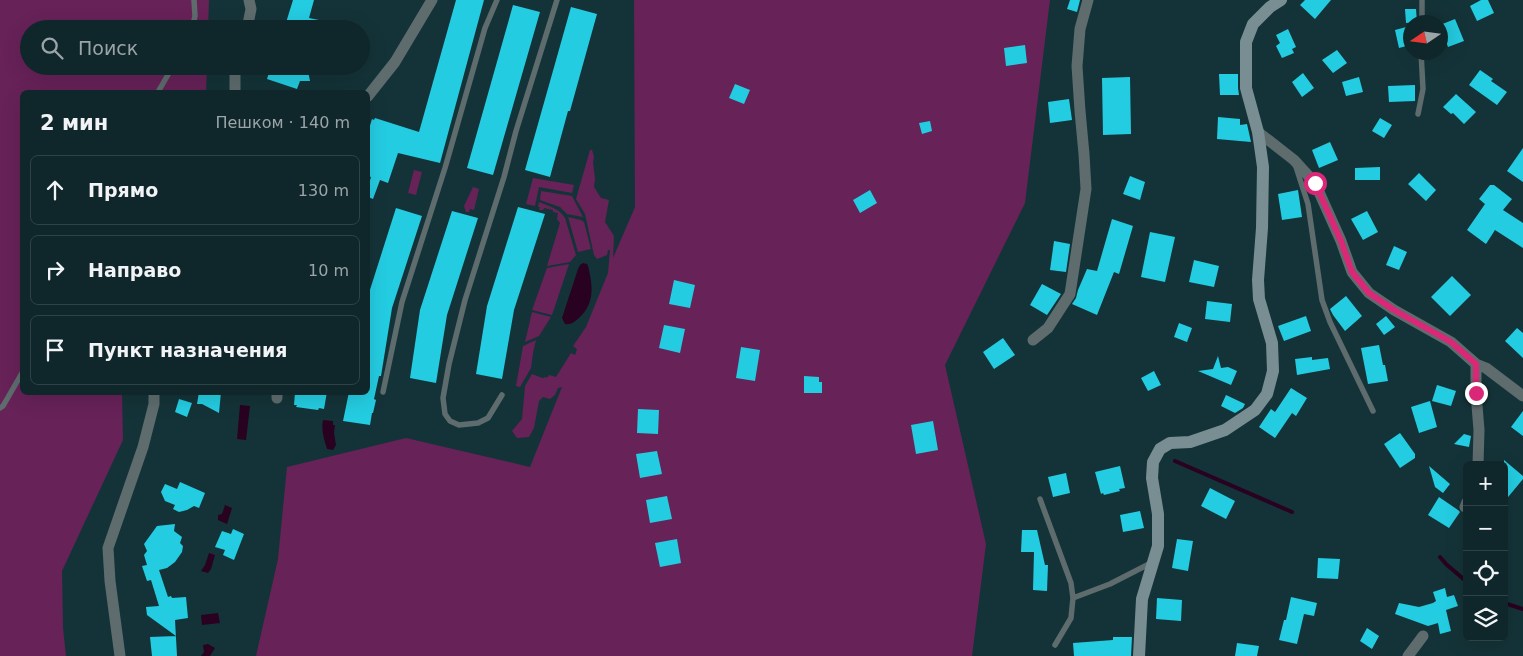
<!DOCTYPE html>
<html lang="ru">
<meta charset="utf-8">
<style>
:root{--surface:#0f262a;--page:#182e32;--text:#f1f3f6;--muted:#9ba5a8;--line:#2f4347}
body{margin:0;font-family:"DejaVu Sans",sans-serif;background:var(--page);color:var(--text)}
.controls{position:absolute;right:15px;bottom:15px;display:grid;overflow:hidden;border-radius:8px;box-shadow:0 5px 20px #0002}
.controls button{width:45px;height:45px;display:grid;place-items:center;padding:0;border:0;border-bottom:1px solid var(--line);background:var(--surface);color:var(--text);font:25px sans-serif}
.compass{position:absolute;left:1403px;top:15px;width:45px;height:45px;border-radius:50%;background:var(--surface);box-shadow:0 5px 20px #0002;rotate:257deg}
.stop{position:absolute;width:15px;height:15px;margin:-11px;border:4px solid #db2777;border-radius:50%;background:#fff}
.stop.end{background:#db2777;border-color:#fff;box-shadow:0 1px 5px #0008}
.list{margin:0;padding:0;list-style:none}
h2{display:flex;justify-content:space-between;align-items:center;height:65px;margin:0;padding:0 20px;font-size:21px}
h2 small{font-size:16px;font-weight:400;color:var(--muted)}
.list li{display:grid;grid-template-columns:32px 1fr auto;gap:15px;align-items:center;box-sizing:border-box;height:70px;margin:0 10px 10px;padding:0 10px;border:1px solid var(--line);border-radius:8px}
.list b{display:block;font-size:19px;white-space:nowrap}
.list em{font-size:16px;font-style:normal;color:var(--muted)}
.icon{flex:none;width:28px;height:28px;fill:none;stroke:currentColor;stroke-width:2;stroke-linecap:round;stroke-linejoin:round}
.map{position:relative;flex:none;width:1523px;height:656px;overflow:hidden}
.search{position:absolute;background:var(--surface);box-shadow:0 5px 20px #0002;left:20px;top:20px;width:350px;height:55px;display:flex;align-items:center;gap:12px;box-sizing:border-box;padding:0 18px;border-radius:28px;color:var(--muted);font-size:19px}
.panel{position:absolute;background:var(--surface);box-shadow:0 5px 20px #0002;left:20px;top:90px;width:350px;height:305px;border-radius:8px}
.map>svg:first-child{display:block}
.green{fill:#672258}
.water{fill:#280220}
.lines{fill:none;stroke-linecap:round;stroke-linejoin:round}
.stream{stroke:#280220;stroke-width:4}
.building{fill:#24cce1}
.lane{stroke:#5e6c6e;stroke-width:5.5}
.street{stroke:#5e6c6e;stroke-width:11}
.secondary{stroke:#798e92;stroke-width:12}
.route{stroke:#db2777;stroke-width:6}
</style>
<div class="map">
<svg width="1523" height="656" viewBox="0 0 1523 656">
<rect width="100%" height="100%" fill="#143338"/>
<path class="green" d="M0 0H209L208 29H29V66H207L206 92H22V392L122 393 123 440 62 571 63 628 66 656H0Z
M634 0H1050L1025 203 945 365 986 544 972 656H256L278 559 287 467 406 438 530 467 562 387 558 388 555 395 550 399 543 397 539 401 534 428 529 437 517 438 512 431 522 419 525 386 532 374 542 378 548 377 549 375 556 377 571 353 575 355 577 349 573 346 586 327 608 273 610 250H608L607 255 597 259 594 255 585 214 576 199 590 150H592L594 157 593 162 595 179 594 187 601 198 609 200 605 222 614 236 613 258 635 207Z
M414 170 422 172 416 195 408 193Z
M533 178 574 185 572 193 539 187 535 206 526 204Z
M473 187 479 189 474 210 470 209 469 212H466L464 206Z
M541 191 572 196 583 217 567 214 560 207 540 200Z
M539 202C549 206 560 209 565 218L576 255 570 262 547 266 560 223 557 219 558 213 553 212V210L544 208 543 210H539L540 207H538Z
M568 217 581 220 584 222 591 249 578 252Z
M569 264 552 315 532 310 547 268Z
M532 312 551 317 539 336 525 342Z
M536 340 533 353 531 368 520 387 516 386 523 346Z"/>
<path class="water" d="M583 263 587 264 588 266C593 286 595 303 579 318 574 322 571 325 565 324L562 318 578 269 580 265Z
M240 405 250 406 246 440 237 439Z
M323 420 333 421V425H335L334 433 336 445 333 450 327 449C324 439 321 431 323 420Z
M225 505 232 508 227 524 218 520V515L222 514Z
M209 553 215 555 211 569 208 573 201 571 205 565Z
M218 613 220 623 202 625 201 615Z
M208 644 215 648 210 656H201L204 652 203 645Z"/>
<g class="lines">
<path class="stream" d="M1175 461 1292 512
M1440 557 1446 564 1467 582
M1504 603 1523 609"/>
</g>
<path class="building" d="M293 0H314L309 18 339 24 338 29H284Z
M456 0H484L440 163 398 153 388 183 380 180 373 199 368 197V187L371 177 368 176V132L372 119 374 120 375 118 419 132Z
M1070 0H1080L1077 12 1067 9Z
M1305 0H1331L1315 19 1300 5Z
M1481 0H1488L1494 13 1477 21 1470 6Z
M513 5 540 12 493 175 467 168Z
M571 7 597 14 570 111H568L550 177 525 170Z
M1405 9H1416L1417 22 1406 23Z
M1455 19 1464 41 1448 47 1440 25Z
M1410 26V45L1399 48 1395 30Z
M1288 29 1296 47 1292 49 1294 53 1282 58 1276 46 1280 43 1276 35Z
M1025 45 1027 63 1006 66 1004 48Z
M1337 50 1347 63 1333 73 1322 60Z
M271 66H302L308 71 310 81H300L297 89 267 79Z
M1480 70 1493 79 1491 81 1507 92 1497 105 1469 85Z
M1303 73 1314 88 1302 97 1292 82Z
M1219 74H1238V88L1239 95H1220Z
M1130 77 1131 134 1103 135 1102 78Z
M1359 77 1363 92 1346 96 1342 82Z
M735 84 750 90 744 104 729 98Z
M1415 85V101L1389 102 1388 86Z
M1456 94 1476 112 1464 124 1453 113 1451 114 1443 107Z
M1069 99 1072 120 1050 123 1048 102Z
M1218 117 1240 119V125L1247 124 1251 142 1217 139Z
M1380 118 1392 125 1384 138 1372 131Z
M930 121 932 131 922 134 919 123Z
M1330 142 1338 160 1319 168 1312 150Z
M1523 148V182L1507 171Z
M1380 167V180H1355V168Z
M1419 173 1436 190 1426 201 1408 184Z
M1130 176 1145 182 1140 200 1123 194Z
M1490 185H1494L1512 199 1503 210 1523 223V248L1495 230 1486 244 1467 230 1485 204 1479 199Z
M870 190 877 203 860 213 853 200Z
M1298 190 1302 217 1282 220 1278 194Z
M518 207 545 214 514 310 502 379 476 374 487 306Z
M396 208 422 216 392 308 381 376H379L374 399 376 400 373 413H372L370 425 343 421 349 392H368V296Z
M452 211 478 218 447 315 436 383 410 378 420 310Z
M1367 211 1378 232 1363 240 1351 219Z
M1112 219 1133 226 1119 274 1114 272 1097 315 1072 304 1076 298 1078 290 1087 269 1097 271Z
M1150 232 1175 237 1165 282 1141 277Z
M1054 241 1070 244 1066 272 1050 270Z
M1394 246 1407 252 1399 270 1386 265Z
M1194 260 1219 266 1214 287 1189 282Z
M1452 276 1471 295 1450 316 1431 297Z
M674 280 695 285 690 308 669 304Z
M1042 284 1061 294 1047 315 1030 305Z
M1346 296 1362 316 1345 331 1333 315 1330 309Z
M1207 301 1232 304 1230 322 1205 319Z
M1306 316 1311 331 1284 341 1278 326Z
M1386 316 1395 327 1384 335 1376 324Z
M1179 323 1192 328 1187 342 1174 337Z
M664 325 685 329 680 353 659 348Z
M1517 328 1523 333V358L1505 341Z
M1003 338 1015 355 994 369 983 352Z
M1379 345 1383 365H1385L1388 381 1368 384 1361 348Z
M741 347 760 350 755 381 736 378Z
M1218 356 1221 368 1228 367 1237 371 1231 385 1198 371 1213 369Z
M1312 357V360L1328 358 1330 369 1297 375 1295 359Z
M1154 371 1161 385 1148 391 1141 378Z
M804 376 819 377V382H822V393H804Z
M1437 385 1456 391 1451 406 1432 401Z
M1291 388 1307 398 1296 416 1292 413 1275 438 1259 427 1271 409 1275 412Z
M199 392H221L219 413 202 404H197Z
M295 392H327L324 409 319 408 318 410 296 407 297 405H294Z
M1226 395 1245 404 1243 408 1235 413 1221 406Z
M179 399 192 403 187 417 175 412Z
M1430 401 1437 427 1419 433 1411 407Z
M638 409 659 410 658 434 637 433Z
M1523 411V436L1511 427Z
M933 421 938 450 916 454 911 425Z
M1400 433 1415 454V458L1400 468 1384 444Z
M1464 434 1471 436 1469 447 1454 444Z
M657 451 662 474 640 478 636 454Z
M1504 460 1523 476V479L1504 502Z
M1120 466 1125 488 1119 489 1120 491 1104 495 1103 493 1101 494 1095 472Z
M1429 466 1450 484 1443 493 1435 487Z
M1066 473 1070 493 1053 497 1048 477Z
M180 482 205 493 199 508 194 506 187 510 179 512 173 509 175 505 165 501 161 492 165 484 177 489Z
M1210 488 1235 501 1226 519 1201 506Z
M667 496 672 519 650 523 646 500Z
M1439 497 1458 510 1460 512 1449 528 1428 515Z
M1140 511 1144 528 1123 532 1120 515Z
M175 524 174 531 182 537 180 543 183 546 182 552 175 562 167 568 159 570 168 597 171 596 172 598 186 597 188 618 175 620 177 656H152L150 637 176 636 147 615 146 607 159 606 151 580 147 581 142 566 147 565 144 555 147 551 144 544 157 526Z
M233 529 244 534 234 560 223 555 225 550 215 547 222 531 231 534Z
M1022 530H1037L1045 565H1048L1047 591 1033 590 1034 552H1021Z
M677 539 681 563 660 567 655 543Z
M1177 539 1193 541 1188 571 1172 568Z
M1318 558 1340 559 1338 579 1317 578Z
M1445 588 1447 597 1454 595 1458 606 1446 610 1451 631 1440 634 1438 623 1428 626 1395 614 1399 603 1419 607 1433 603 1436 601 1433 592Z
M1291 597 1317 603 1314 616 1304 614 1297 644 1279 640 1284 620H1286Z
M1157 598 1182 600 1181 621 1156 619Z
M1367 628 1379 636 1372 649 1360 641Z
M1113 637H1132L1131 656H1074L1073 643 1113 640Z
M1237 643 1259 646 1257 656H1235Z"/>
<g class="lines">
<path class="lane" d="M1422 22V0
M192 29 195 16 194 0
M158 92 173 66
M1418 114 1423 89 1421 52
M1296 167 1308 204 1322 300 1330 322 1373 411
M383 392 402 302 445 168 485 28 497 0
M502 395 488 418 478 423 459 425 450 421 445 414 443 398 449 364 465 300 504 177 516 131 557 0
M0 408 3 406 22 373
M1040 499 1071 583 1073 598 1071 618 1055 645
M1073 598 1110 584 1151 563"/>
<path class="street" d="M247 29 251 9 249 0
M235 92V66
M368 96 395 62 432 0
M1258 132 1294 160 1315 183 1341 241 1352 272 1369 293 1394 310 1451 342 1476 364 1486 368 1523 396
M1033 340 1048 328 1070 294 1086 189 1084 154 1080 111 1077 66 1080 29 1088 0
M1476 364V393L1479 430 1478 465
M277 398V392
M1465 507 1467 502
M120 656 110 581 108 548 143 447 154 404V392
M1408 656 1423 636"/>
<path class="secondary" d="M1139 656 1142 599 1158 546V514L1152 478 1153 462 1160 449 1170 443 1190 442 1225 430 1255 410 1267 394 1273 371 1272 343 1259 299 1258 280 1262 228 1263 167 1258 132 1246 88V42L1253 24 1270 7 1281 0"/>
</g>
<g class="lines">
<path class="route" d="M1315 183 1341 241 1352 272 1369 293 1394 310 1451 342 1476 364V393"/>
</g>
</svg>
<div class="controls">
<button>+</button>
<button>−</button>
<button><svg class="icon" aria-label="locate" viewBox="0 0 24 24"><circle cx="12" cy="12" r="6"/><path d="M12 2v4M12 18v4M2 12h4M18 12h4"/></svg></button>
<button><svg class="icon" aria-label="layers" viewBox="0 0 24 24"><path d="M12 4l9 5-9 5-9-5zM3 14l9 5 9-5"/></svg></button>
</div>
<svg class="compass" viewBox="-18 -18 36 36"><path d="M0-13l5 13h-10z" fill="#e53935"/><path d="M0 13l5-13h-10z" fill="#9ba5a8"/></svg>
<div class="stop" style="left:1315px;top:183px"></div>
<div class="stop end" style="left:1476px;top:393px"></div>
<div class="search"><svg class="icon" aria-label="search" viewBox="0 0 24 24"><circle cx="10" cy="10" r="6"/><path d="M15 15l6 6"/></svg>Поиск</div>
<section class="panel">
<h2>2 мин<small>Пешком · 140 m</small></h2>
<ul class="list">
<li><svg class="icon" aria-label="ahead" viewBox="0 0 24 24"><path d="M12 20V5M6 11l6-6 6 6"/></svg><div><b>Прямо</b></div><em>130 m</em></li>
<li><svg class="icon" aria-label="right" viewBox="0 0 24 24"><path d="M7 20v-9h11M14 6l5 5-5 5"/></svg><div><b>Направо</b></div><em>10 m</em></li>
<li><svg class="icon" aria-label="arrive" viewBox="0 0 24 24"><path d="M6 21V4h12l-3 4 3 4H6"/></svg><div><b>Пункт назначения</b></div></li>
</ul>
</section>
</div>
